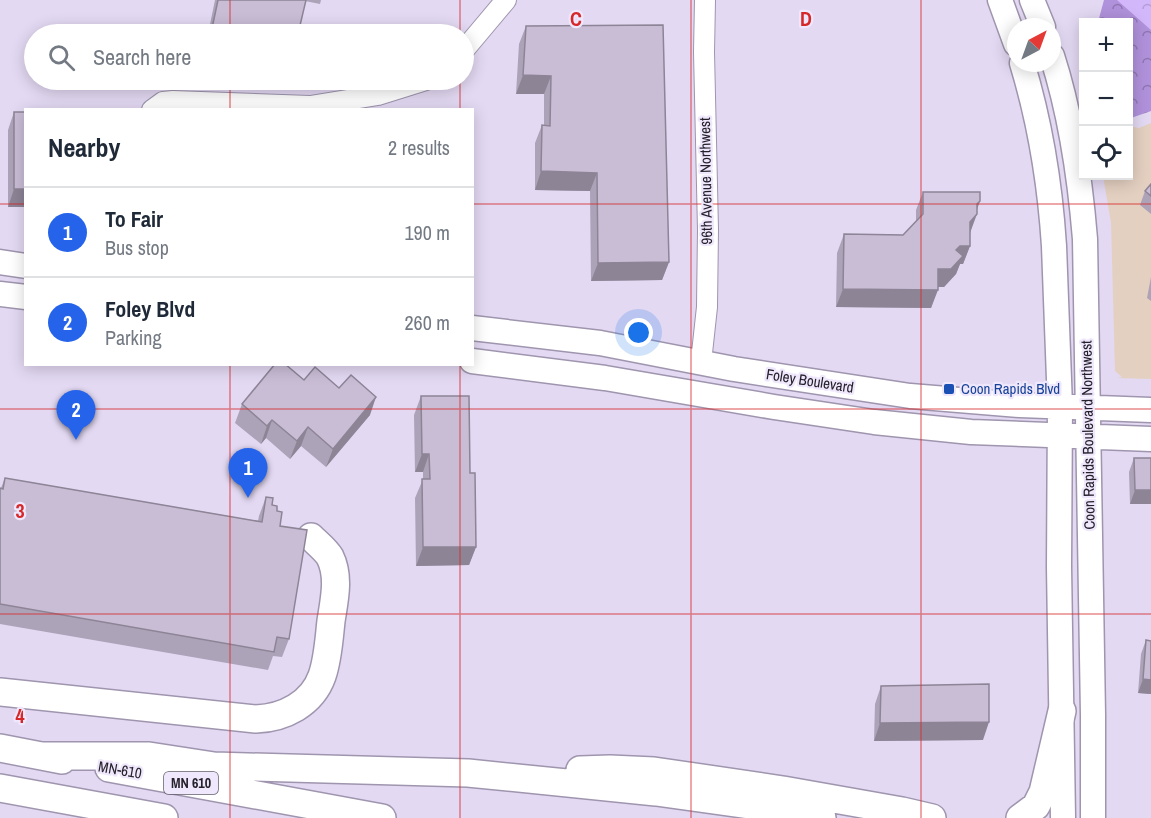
<!DOCTYPE html>
<meta charset="utf-8">
<style>
:root{--surface:#fff;--page:#f2f2f3;--text:#1f2937;--muted:#747a83;--line:#e0e1e3;--accent:#2563eb}
body{margin:0;font-family:"Archivo Narrow",sans-serif;background:var(--page);color:var(--text)}
.controls{position:absolute;right:18px;top:18px;display:grid;overflow:hidden;border-radius:0px;box-shadow:0 3px 15px #0003}
.controls button{width:54px;height:54px;display:grid;place-items:center;padding:0;border:0;border-bottom:2px solid var(--line);background:var(--surface);color:var(--text);font:30px sans-serif}
.compass{position:absolute;left:1007px;top:18px;width:54px;height:54px;border-radius:50%;background:var(--surface);box-shadow:0 3px 15px #0003;rotate:41deg}
.you{position:absolute;left:639px;top:333px;width:21px;height:21px;margin:-15px;border:4px solid #fff;border-radius:50%;background:#1a73e8;box-shadow:0 0 0 9px #1a73e833}
.badge{display:grid;place-items:center;width:39px;height:39px;border-radius:50%;background:var(--accent);color:#fff;font-size:20px;font-weight:700}
.pin{position:absolute;translate:-50% -50px;filter:drop-shadow(0 2px 3px #0008)}
.pin::after{content:'';position:absolute;top:32px;width:21px;height:18px;background:inherit;clip-path:polygon(0 0,100% 0,50% 100%)}
.list{margin:0;padding:0;list-style:none}
h2{display:flex;justify-content:space-between;align-items:center;height:78px;margin:0;padding:0 24px;font-size:26px}
h2 small{font-size:20px;font-weight:400;color:var(--muted)}
.list li{display:grid;grid-template-columns:39px 1fr auto;gap:18px;align-items:center;box-sizing:border-box;height:90px;padding:0 24px;border-top:2px solid var(--line)}
.list b{display:block;font-size:22px;white-space:nowrap}
.list p{margin:0;font-size:20px;white-space:nowrap;color:var(--muted)}
.list em{font-size:20px;font-style:normal;color:var(--muted)}
.icon{flex:none;width:33px;height:33px;fill:none;stroke:currentColor;stroke-width:2;stroke-linecap:round;stroke-linejoin:round}
.map{position:relative;flex:none;width:1151px;height:818px;overflow:hidden}
.search{position:absolute;background:var(--surface);box-shadow:0 3px 15px #0003;left:24px;top:24px;width:450px;height:66px;display:flex;align-items:center;gap:15px;box-sizing:border-box;padding:0 21px;border-radius:33px;color:var(--muted);font-size:22px}
.panel{position:absolute;background:var(--surface);box-shadow:0 3px 15px #0003;left:24px;top:108px;width:450px;height:258px;border-radius:0px}
.map>svg:first-child{display:block}
.commercial{fill:#e4d0c1}
.forest{fill:url(#forest-crowns)}
.park{fill:url(#park-crowns)}
.lines{fill:none;stroke-linecap:round;stroke-linejoin:round}
.minor-casing{stroke:#9f95ae;stroke-width:22}
.major-casing{stroke:#9f95ae;stroke-width:27}
.highway-casing{stroke:#9f95ae;stroke-width:30}
.minor{stroke:#fff;stroke-width:20}
.major{stroke:#fff;stroke-width:24}
.highway{stroke:#fff;stroke-width:27}
.wall{fill:#ada3b8}
.shaded-wall{fill:#8d8496}
.building{fill:#c9bdd6;stroke:#8d8496;stroke-width:1.5}
.grid{fill:none;stroke:#d62828;stroke-width:1.5;stroke-opacity:0.55}
.transit-dot{fill:#1a4fb4;stroke:#efe7fc;stroke-width:2}
.labels{text-anchor:middle;stroke-width:4.5;stroke-linejoin:round;paint-order:stroke}
.shield{fill:#efe7fc;stroke:#625c6a;stroke-width:1.5}
.shield-label{font-size:14px;font-weight:bold;fill:#25212b}
.street-label{font-size:15px;fill:#25212b;stroke:#efe7fc}
.transit-label{font-size:15px;fill:#164399;stroke:#efe7fc;text-anchor:start}
.grid-label{font-size:20px;text-anchor:middle;font-weight:bold;fill:#d62828;stroke:#efe7fc;stroke-width:4.5;stroke-linejoin:round;paint-order:stroke}
</style>
<div class="map">
<svg width="1151" height="818" viewBox="0 0 1151 818">
<defs>
<pattern id="forest-crowns" width="20" height="18" patternUnits="userSpaceOnUse" patternTransform="scale(1.5)"><rect width="20" height="18" fill="#b091db"/><path d="M2 6a3 3 0 1 1 6 0M12 15a3 3 0 1 1 6 0" fill="none" stroke="#8f76b2"/></pattern>
<pattern id="park-crowns" width="20" height="18" patternUnits="userSpaceOnUse" patternTransform="scale(1.5)"><rect width="20" height="18" fill="#d3b7fb"/><path d="M2 6a3 3 0 1 1 6 0M12 15a3 3 0 1 1 6 0" fill="none" stroke="#b59dd7"/></pattern>
</defs>
<rect width="100%" height="100%" fill="#e3d9f3"/>
<path class="commercial" d="M1151 123V379L1117 378 1122 377 1115 371 1111 223 1103 176H1128L1129 126 1139 128Z"/>
<path class="forest" d="M1104 0H1151V111L1131 118 1129 111 1128 22H1098Z"/>
<path class="park" d="M1117 0H1151V30Z"/>
<g class="lines">
<defs>
<path id="minor" d="M464 50 506 0
M152 110 163 102 173 101 310 106 378 95 426 80
M701 362 707 307 708 230 704 52 705 0"/>
<path id="major" d="M1000 0 1016 44
M1032 0 1043 27
M1052 56C1071 115 1080 178 1085 239L1093 715V818
M1022 63C1040 122 1050 184 1054 246L1060 406 1059 567 1063 818
M0 262 26 266
M0 294 26 297
M472 328 600 343 734 369 910 396 1020 405 1151 410
M472 361 605 378 774 407 874 422 971 432 1151 439"/>
<path id="highway" d="M0 692 256 719C284 718 312 704 322 676 328 659 329 639 331 621 334 601 340 577 330 557 326 550 317 543 311 537
M0 748 62 760
M44 756H149L214 766 468 773 656 792 779 809 822 818
M109 768 382 818
M580 770 610 769 654 771 783 790 902 811 932 818
M0 788 164 818
M1020 818 1036 806 1043 792 1062 711"/>
</defs>
<use href="#minor" class="minor-casing"/>
<use href="#major" class="major-casing"/>
<use href="#highway" class="highway-casing"/>
<use href="#minor" class="minor"/>
<use href="#major" class="major"/>
<use href="#highway" class="highway"/>
</g>
<path class="wall" d="M215 0H321L320 4 305 1 298 34H208Z
M526 26 669 262 662 280 591 281 590 191 535 190V143L542 125H544V94H516L519 44Z
M14 112H26V207H8V130Z
M1151 184V214L1140 205 1145 191Z
M923 192 977 209 970 233V246L963 264H960L956 274 944 287H938L931 308 836 307 837 253 844 234 903 235 916 221V210Z
M1151 277V301L1147 298Z
M304 380 370 415 326 467 301 446 290 459 266 438 261 444 235 423 242 404Z
M421 396 470 473 476 547 469 565 416 566 415 498 423 479V472H415L414 415Z
M1134 458H1151V504H1130L1129 472Z
M5 478 258 521 259 516 266 497 277 511 280 526 289 639 282 657 273 656 268 670 0 624V488H1Z
M1146 640 1151 641V694L1138 693 1141 654Z
M881 686 983 740 874 741 875 704Z"/>
<path class="shaded-wall" d="M523 75 551 76 544 94H516Z
M541 171 597 173 590 191 535 190Z
M14 189H26V207H8Z
M980 201 974 218 977 214 970 233 964 240 977 204Z
M960 246H970L963 264H960L956 274 944 287H931L938 269Z
M669 262 662 280 591 281 598 263Z
M843 289 938 290 931 308 836 307Z
M376 397 370 415 326 467 333 449Z
M272 420 266 438 261 444 267 426Z
M308 427 301 446 290 459 297 441Z
M422 454H429L423 472H415Z
M1135 490H1151V504H1130Z
M423 547H476L469 565 416 566Z
M1143 679 1151 680V694L1138 693Z
M989 722 983 740 874 741 880 723Z"/>
<path class="building" d="M218 0H306L298 34H217L211 33Z
M663 25 669 262 598 263 597 173 541 171 542 125 550 126 551 76 523 75 526 26Z
M14 112H26V189H14Z
M1151 184V196L1145 191Z
M923 192H980V201L977 204V214L970 222V246H960L956 250 963 256 951 269H938V290L843 289 844 234 903 235 923 214Z
M275 364H285L304 380 315 367 339 388 351 375 376 397 333 449 308 427 297 441 272 420 267 426 242 404Z
M421 396H469L470 473H475L476 547H423L422 479H430L429 454H422Z
M1134 458H1151V490H1135Z
M5 478 262 522 266 497 273 498 272 505 277 506V511L282 512 280 526 307 530 289 639 277 637 274 652 0 604V488L3 489Z
M1146 640 1151 641V680L1143 679Z
M989 684V722L880 723 881 686Z"/>
<path class="grid" d="M230 0V34M460 0V34M691 0V818M921 0V818M230 80V110M460 80V110M0 204H26M472 204H1151M230 364V818M460 364V818M0 409H1151M0 614H1151"/>
<rect class="transit-dot" x="943" y="383" width="12" height="12" rx="3"/>
<g class="labels">
<rect class="shield" x="164" y="772" width="54" height="22" rx="4.5"/>
<g class="shield-label">
<text x="191" y="788">MN 610</text>
</g>
<g class="street-label">
<text transform="translate(706 181) rotate(-91)" y="5">96th Avenue Northwest</text>
<text transform="translate(810 381) rotate(9)" y="5">Foley Boulevard</text>
<text transform="translate(1088 435) rotate(-91)" y="5">Coon Rapids Boulevard Northwest</text>
<text transform="translate(120 770) rotate(10)" y="5">MN-610</text>
</g>
<g class="transit-label">
<text x="961" y="394">Coon Rapids Blvd</text>
</g>
</g>
<g class="grid-label">
<text x="576" y="26">C</text>
<text x="806" y="26">D</text>
<text x="20" y="518">3</text>
<text x="20" y="723">4</text>
</g>
</svg>
<div class="controls">
<button>+</button>
<button>−</button>
<button><svg class="icon" aria-label="locate" viewBox="0 0 24 24"><circle cx="12" cy="12" r="6"/><path d="M12 2v4M12 18v4M2 12h4M18 12h4"/></svg></button>
</div>
<svg class="compass" viewBox="-18 -18 36 36"><path d="M0-13l5 13h-10z" fill="#e53935"/><path d="M0 13l5-13h-10z" fill="#747a83"/></svg>
<div class="you"></div>
<div class="pin badge" style="left:248px;top:498px">1</div>
<div class="pin badge" style="left:76px;top:440px">2</div>
<div class="search"><svg class="icon" aria-label="search" viewBox="0 0 24 24"><circle cx="10" cy="10" r="6"/><path d="M15 15l6 6"/></svg>Search here</div>
<section class="panel">
<h2>Nearby<small>2 results</small></h2>
<ul class="list">
<li><span class="badge">1</span><div><b>To Fair</b><p>Bus stop</p></div><em>190 m</em></li>
<li><span class="badge">2</span><div><b>Foley Blvd</b><p>Parking</p></div><em>260 m</em></li>
</ul>
</section>
</div>
